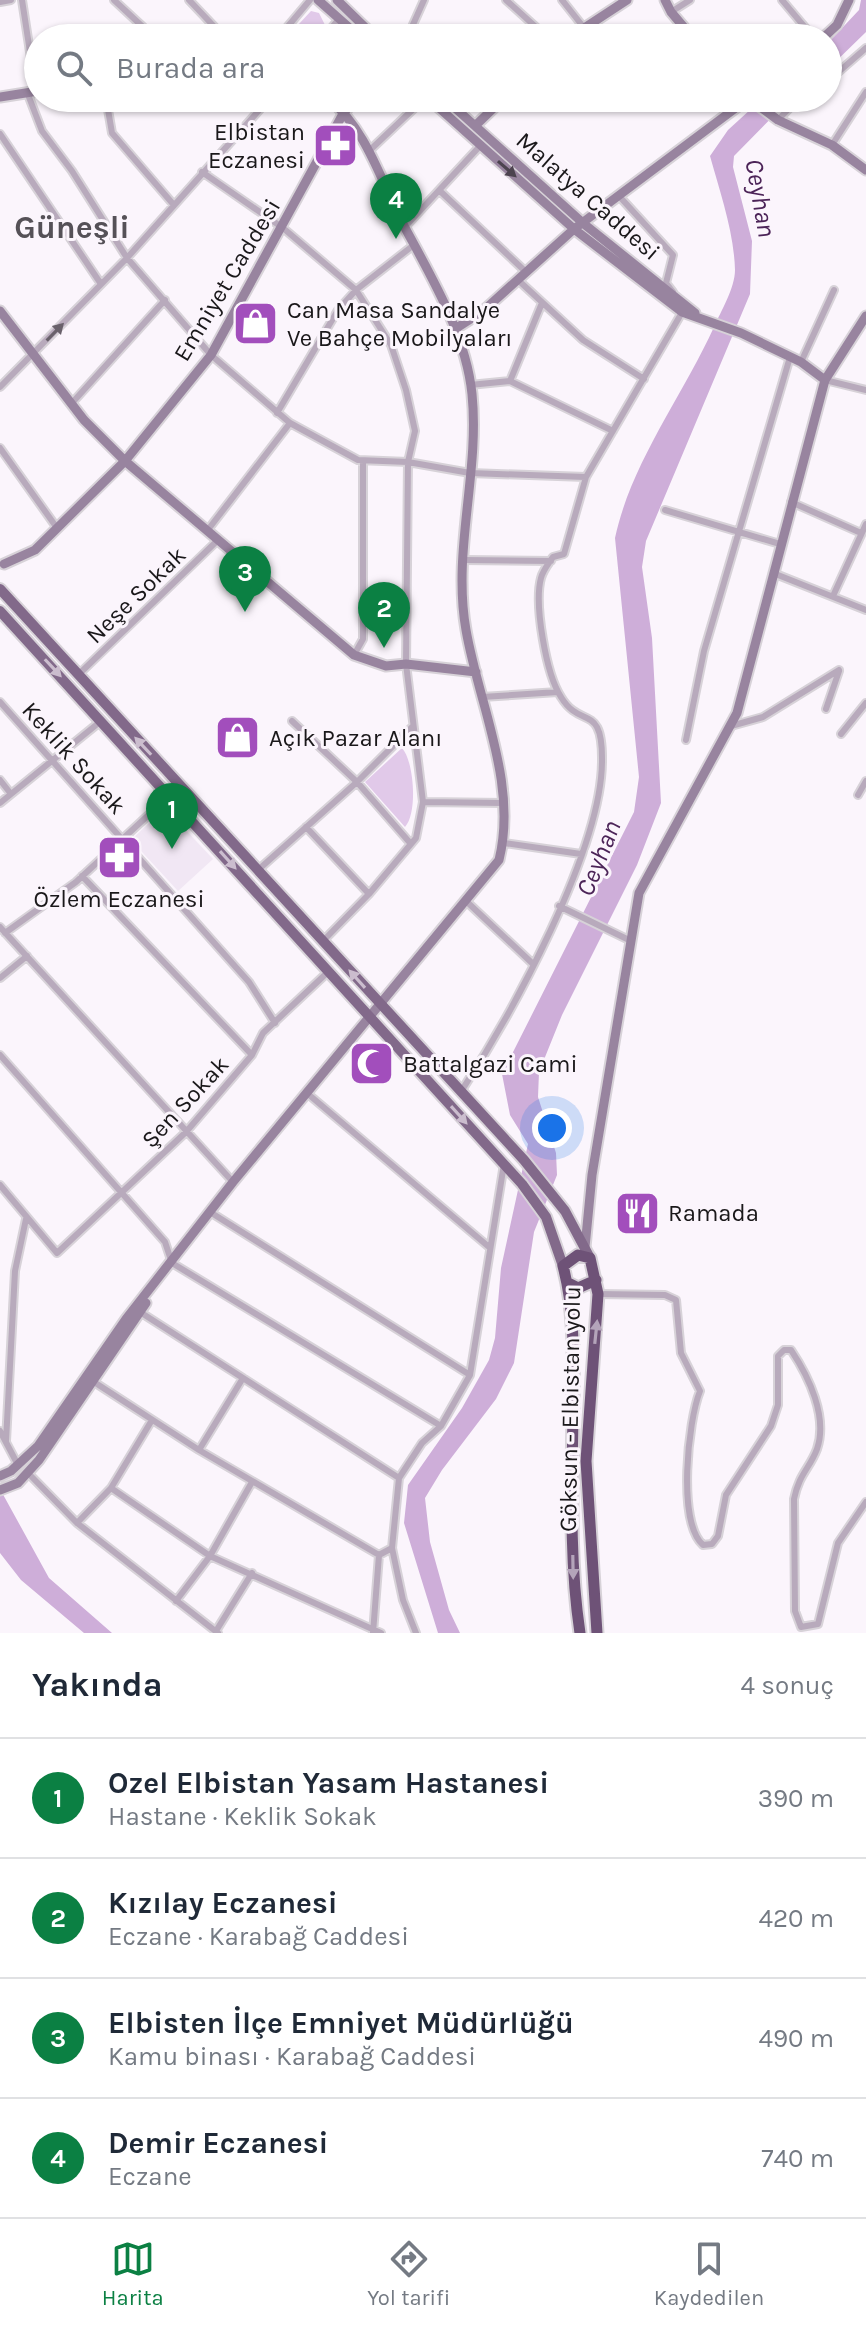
<!DOCTYPE html>
<html lang="tr">
<meta charset="utf-8">
<style>
:root{--surface:#fff;--page:#f6f6f7;--text:#1f2937;--muted:#747a83;--line:#e0e1e3;--accent:#0b8043}
body{margin:0;font-family:Karla,sans-serif;background:var(--page);color:var(--text)}
.you{position:absolute;left:552px;top:1128px;width:28px;height:28px;margin:-20px;border:6px solid #fff;border-radius:50%;background:#1a73e8;box-shadow:0 0 0 12px #1a73e833}
.badge{display:grid;place-items:center;width:52px;height:52px;border-radius:50%;background:var(--accent);color:#fff;font-size:26px;font-weight:700}
.pin{position:absolute;translate:-50% -66px;filter:drop-shadow(0 2px 4px #0008)}
.pin::after{content:'';position:absolute;top:42px;width:28px;height:24px;background:inherit;clip-path:polygon(0 0,100% 0,50% 100%)}
.list{margin:0;padding:0;list-style:none}
h2{display:flex;justify-content:space-between;align-items:center;height:104px;margin:0;padding:0 32px;font-size:34px}
h2 small{font-size:26px;font-weight:400;color:var(--muted)}
.list li{display:grid;grid-template-columns:52px 1fr auto;gap:24px;align-items:center;box-sizing:border-box;height:120px;padding:0 32px;border-top:2px solid var(--line)}
.list b{display:block;font-size:30px;white-space:nowrap}
.list p{margin:0;font-size:26px;white-space:nowrap;color:var(--muted)}
.list em{font-size:26px;font-style:normal;color:var(--muted)}
.icon{flex:none;width:44px;height:44px;fill:none;stroke:currentColor;stroke-width:2;stroke-linecap:round;stroke-linejoin:round}
.map{position:relative;flex:none;width:866px;height:1633px;overflow:hidden}
.search{position:absolute;background:var(--surface);box-shadow:0 2px 6px #0004;left:24px;right:24px;top:24px;height:88px;display:flex;align-items:center;gap:20px;box-sizing:border-box;padding:0 28px;border-radius:44px;color:var(--muted);font-size:30px}
.sheet{height:584px;background:var(--surface)}
nav{display:flex;justify-content:space-around;align-items:center;box-sizing:border-box;height:112px;border-top:2px solid var(--line);background:var(--surface);font-size:22px;color:var(--muted)}
nav a{display:grid;justify-items:center;gap:4px}
nav .on{color:var(--accent)}
.map>svg:first-child{display:block}
.built{fill:#f1e7f4}
.green{fill:#e1c9e9}
.water{fill:#ceaed9}
.lines{fill:none;stroke-linecap:round;stroke-linejoin:round}
.street-casing{stroke:#d7d2d8;stroke-width:10}
.secondary-casing{stroke:#d7d2d8;stroke-width:13}
.primary-casing{stroke:#d7d2d8;stroke-width:14}
.highway-casing{stroke:#d7d2d8;stroke-width:15}
.street{stroke:#b8aabc;stroke-width:6}
.secondary{stroke:#98849f;stroke-width:9}
.primary{stroke:#82698a;stroke-width:10}
.highway{stroke:#6e5277;stroke-width:11}
.oneway{fill:#4c434f}
.oneway2{fill:#69616b}
.oneway3{fill:#cbbdce}
.oneway4{fill:#b4a4ba}
.labels{text-anchor:middle;stroke-width:6;stroke-linejoin:round;paint-order:stroke}
.poi-label{font-size:24px;fill:#1a181a;stroke:#fbf5fc;text-anchor:start}
.street-label{font-size:24px;fill:#1a181a;stroke:#fbf5fc}
.water-label{font-size:26px;font-style:italic;fill:#4c2458;stroke:#fbf5fc}
.district-label{font-size:32px;font-weight:bold;fill:#555157;stroke:#fbf5fc}
</style>
<div class="map">
<svg width="866" height="1633" viewBox="0 0 866 1633">
<rect width="100%" height="100%" fill="#fbf5fc"/>
<path class="built" d="M165 808 213 859 178 891 131 840Z"/>
<path class="green" d="M311 11 319 13 326 27 316 38H286Z
M402 748C414 761 418 813 405 827L365 782Z"/>
<path class="water" d="M861 0H866V32L828 69V43L859 10Z
M763 98H791L734 156 733 167 752 241 750 294 646 541 642 567 652 638 661 803 637 865 562 1015 539 1072 538 1097 556 1153 557 1175 534 1232 514 1363 496 1399 442 1470 425 1498 430 1542 449 1610 460 1633H438L404 1523 408 1485 462 1408 489 1360 495 1338 501 1268 528 1144 510 1115 502 1074 634 812 639 777 615 538C631 463 682 397 714 327 721 311 735 288 735 270 734 232 720 192 710 156L728 130Z
M0 1489 49 1578 112 1633H84L21 1580 0 1553Z"/>
<g class="lines">
<defs>
<path id="street" d="M22 0 36 91
M114 0 143 27 149 38
M189 0 225 38
M506 0 548 38
M562 0 585 29
M782 0 814 38
M0 2 11 0
M671 12 690 0
M278 38 310 0
M323 38 339 19
M407 38 424 0
M828 81 866 48
M27 92 42 131 72 171 127 258 211 355 290 423 358 460 408 462 470 473 586 477 684 309
M106 98 112 133 173 204
M778 120 799 98
M0 134 101 284
M832 145 866 92
M369 151 425 98
M202 172 283 228 356 290 391 345 406 390 415 431 408 462 406 664 423 802 416 838 369 894 323 941
M440 191 526 272
M619 196 673 255 666 283 673 292
M405 227 480 146
M518 280 583 340 644 379
M801 362 834 290
M825 380 866 390
M510 381 542 303
M470 385 510 381 613 431
M0 387 127 258 270 98
M72 403 165 300
M277 413 338 310 356 290 415 244
M0 448 57 528
M791 502 861 533
M665 510 780 544
M207 531 290 423
M463 560 551 561
M773 573 866 610
M833 596 866 524
M354 655 363 639V461
M78 675 218 540
M482 697 558 692
M0 702 249 982 275 1023
M826 709 839 671
M292 721 357 782 411 844
M731 726 763 717 839 670
M841 734 866 703
M686 740 704 651 790 357
M0 780 11 794
M858 795 866 781
M423 802 504 803
M0 803 101 721
M306 827 369 894
M504 843 581 854
M258 870 357 782 413 726
M82 876 252 1055
M466 901 532 963
M559 906 629 940
M0 927 233 1182
M5 933 76 882 169 796
M0 978 27 956
M0 1055 165 1242 172 1263 441 1426
M462 1090C512 1014 601 851 602 762 603 702 581 730 561 697 546 674 534 604 541 578 543 570 549 563 553 557L564 554 586 477
M308 1094 489 1247
M0 1185 57 1253 186 1132 252 1055 263 1033 329 971
M210 1212 470 1375
M598 1294 665 1295 676 1300 681 1353 700 1391C688 1421 677 1522 703 1545L712 1544 718 1536 726 1495 771 1426 778 1405V1356L784 1350H791C809 1377 828 1417 817 1449 810 1468 799 1474 794 1499L795 1611 801 1627 818 1624 838 1543 866 1502
M140 1312 399 1478
M94 1382 199 1450 379 1555
M0 1431 18 1465
M6 1441 15 1271 26 1219
M199 1450 243 1378
M27 1472 77 1523 218 1633
M111 1488 210 1556 381 1633
M77 1523 111 1488 152 1420
M176 1601 210 1556 252 1482
M216 1631 252 1573
M373 1633 379 1555 392 1548
M416 1633 403 1600 392 1548 399 1478 422 1443 441 1426 470 1375 504 1164"/>
<path id="secondary" d="M318 0 361 38
M337 0 376 38
M665 0 671 12 693 38
M569 38 627 0
M823 38 837 25 849 0
M0 97 38 91
M428 98 574 229 682 312 741 333 801 362 825 380
M444 98 584 224 695 313
M748 98 778 120 832 145 866 170
M476 125 504 98
M0 311 84 420 125 461 354 655 386 666 406 664 476 672
M455 329 483 311 574 229 749 98
M4 564 35 550 125 461 211 355 344 112 358 98
M585 1247 592 1175 639 893 737 713 825 380 866 316
M0 1476 11 1471 38 1446 126 1319 233 1182 499 860C518 784 479 705 466 630 452 552 480 472 472 394 466 335 432 278 404 226 381 182 368 131 328 98
M0 1490 18 1483 39 1460 146 1303"/>
<path id="primary" d="M0 589 524 1160 565 1211 590 1258
M0 611 522 1184 546 1217 563 1266"/>
<path id="highway" d="M568 1283 578 1288 596 1280
M580 1633C569 1560 572 1486 573 1413 573 1362 576 1316 563 1266L578 1255 590 1258 598 1294 586 1461 597 1633"/>
</defs>
<use href="#street" class="street-casing"/>
<use href="#secondary" class="secondary-casing"/>
<use href="#primary" class="primary-casing"/>
<use href="#highway" class="highway-casing"/>
<use href="#street" class="street"/>
<use href="#secondary" class="secondary"/>
<use href="#primary" class="primary"/>
<use href="#highway" class="highway"/>
</g>
<defs><path id="oneway-solid" d="M-6-.8H1V-3.2L6.5 0L1 3.2V.8H-6Z" transform="scale(2)"/></defs>
<use class="oneway" href="#oneway-solid" transform="translate(507 169) rotate(41)"/>
<use class="oneway2" href="#oneway-solid" transform="translate(55 332) rotate(-46)"/>
<g class="oneway3">
<use href="#oneway-solid" transform="translate(53 668) rotate(47)"/>
<use href="#oneway-solid" transform="translate(143 746) rotate(-133)"/>
<use href="#oneway-solid" transform="translate(228 860) rotate(48)"/>
<use href="#oneway-solid" transform="translate(357 979) rotate(-132)"/>
<use href="#oneway-solid" transform="translate(459 1115) rotate(48)"/>
</g>
<g class="oneway4">
<use href="#oneway-solid" transform="translate(596 1332) rotate(-84)"/>
<use href="#oneway-solid" transform="translate(573 1567) rotate(89)"/>
</g>
<defs>
<symbol id="pharmacy-square" viewBox="-11 -11 22 22"><rect x="-9" y="-9" width="18" height="18" rx="4" fill="#a24ebc" stroke="#fbf5fc"/><path d="M-2-6h4v4h4v4h-4v4h-4v-4h-4v-4h4Z" fill="#fff"/></symbol>
<symbol id="shop-square" viewBox="-11 -11 22 22"><rect x="-9" y="-9" width="18" height="18" rx="4" fill="#a24ebc" stroke="#fbf5fc"/><path d="M-5-2.5h2.3a2.7 3.5 0 0 1 5.4 0H5L5.5 6h-11ZM-1.5-2.5h3a1.5 2.3 0 0 0-3 0Z" fill="#fff"/></symbol>
<symbol id="mosque-square" viewBox="-11 -11 22 22"><rect x="-9" y="-9" width="18" height="18" rx="4" fill="#a24ebc" stroke="#fbf5fc"/><path d="M3.5-4.9A6 6 0 1 0 3.5 4.9A5 5 0 1 1 3.5-4.9Z" fill="#fff"/></symbol>
<symbol id="restaurant-square" viewBox="-11 -11 22 22"><rect x="-9" y="-9" width="18" height="18" rx="4" fill="#a24ebc" stroke="#fbf5fc"/><path d="M-5-6h1v4h1v-4h1v4h1v-4h1v5L-1.5 .5V6h-2V.5L-5-1ZM5-6V6H3V1.5H1.5Q1.5-4 5-6Z" fill="#fff"/></symbol>
</defs>
<g fill-rule="evenodd">
<use href="#pharmacy-square" x="310" y="120" width="51" height="51"/>
<use href="#shop-square" x="230" y="298" width="51" height="51"/>
<use href="#shop-square" x="212" y="712" width="51" height="51"/>
<use href="#pharmacy-square" x="94" y="832" width="51" height="51"/>
<use href="#mosque-square" x="346" y="1038" width="51" height="51"/>
<use href="#restaurant-square" x="612" y="1188" width="51" height="51"/>
</g>
<g class="labels">
<g class="poi-label">
<text x="305" y="140" text-anchor="end">Elbistan<tspan x="305" dy="28">Eczanesi</tspan></text>
<text x="287" y="318">Can Masa Sandalye<tspan x="287" dy="28">Ve Bahçe Mobilyaları</tspan></text>
<text x="269" y="746">Açık Pazar Alanı</text>
<text x="119" y="907" text-anchor="middle">Özlem Eczanesi</text>
<text x="403" y="1072">Battalgazi Cami</text>
<text x="668" y="1221">Ramada</text>
</g>
<g class="street-label">
<text transform="translate(588 196) rotate(41)" y="8">Malatya Caddesi</text>
<text transform="translate(227 280) rotate(-59)" y="8">Emniyet Caddesi</text>
<text transform="translate(136 595) rotate(-44)" y="8">Neşe Sokak</text>
<text transform="translate(74 758) rotate(48)" y="8">Keklik Sokak</text>
<text transform="translate(185 1102) rotate(-47)" y="8">Şen Sokak</text>
<text transform="translate(570 1409) rotate(-89)" y="8">Göksun - Elbistan yolu</text>
</g>
<g class="water-label">
<text transform="translate(761 198) rotate(80)" y="9">Ceyhan</text>
<text transform="translate(598 858) rotate(-68)" y="9">Ceyhan</text>
</g>
<g class="district-label">
<text x="72" y="238">Güneşli</text>
</g>
</g>
</svg>
<div class="you"></div>
<div class="pin badge" style="left:172px;top:849px">1</div>
<div class="pin badge" style="left:384px;top:648px">2</div>
<div class="pin badge" style="left:245px;top:612px">3</div>
<div class="pin badge" style="left:396px;top:239px">4</div>
<div class="search"><svg class="icon" aria-label="search" viewBox="0 0 24 24"><circle cx="10" cy="10" r="6"/><path d="M15 15l6 6"/></svg>Burada ara</div>
</div>
<section class="sheet">
<h2>Yakında<small>4 sonuç</small></h2>
<ul class="list">
<li><span class="badge">1</span><div><b>Ozel Elbistan Yasam Hastanesi</b><p>Hastane · Keklik Sokak</p></div><em>390 m</em></li>
<li><span class="badge">2</span><div><b>Kızılay Eczanesi</b><p>Eczane · Karabağ Caddesi</p></div><em>420 m</em></li>
<li><span class="badge">3</span><div><b>Elbisten İlçe Emniyet Müdürlüğü</b><p>Kamu binası · Karabağ Caddesi</p></div><em>490 m</em></li>
<li><span class="badge">4</span><div><b>Demir Eczanesi</b><p>Eczane</p></div><em>740 m</em></li>
</ul>
</section>
<nav>
<a class="on"><svg class="icon" aria-label="map" viewBox="0 0 24 24"><path d="M3 6l6-2 6 2 6-2v14l-6 2-6-2-6 2zM9 4v14M15 6v14"/></svg>Harita</a>
<a><svg class="icon" aria-label="directions" viewBox="0 0 24 24"><path d="M12 3l9 9-9 9-9-9zM9 14v-3h6M13 9l2 2-2 2"/></svg>Yol tarifi</a>
<a><svg class="icon" aria-label="saved" viewBox="0 0 24 24"><path d="M7 4h10v16l-5-4-5 4z"/></svg>Kaydedilen</a>
</nav>
